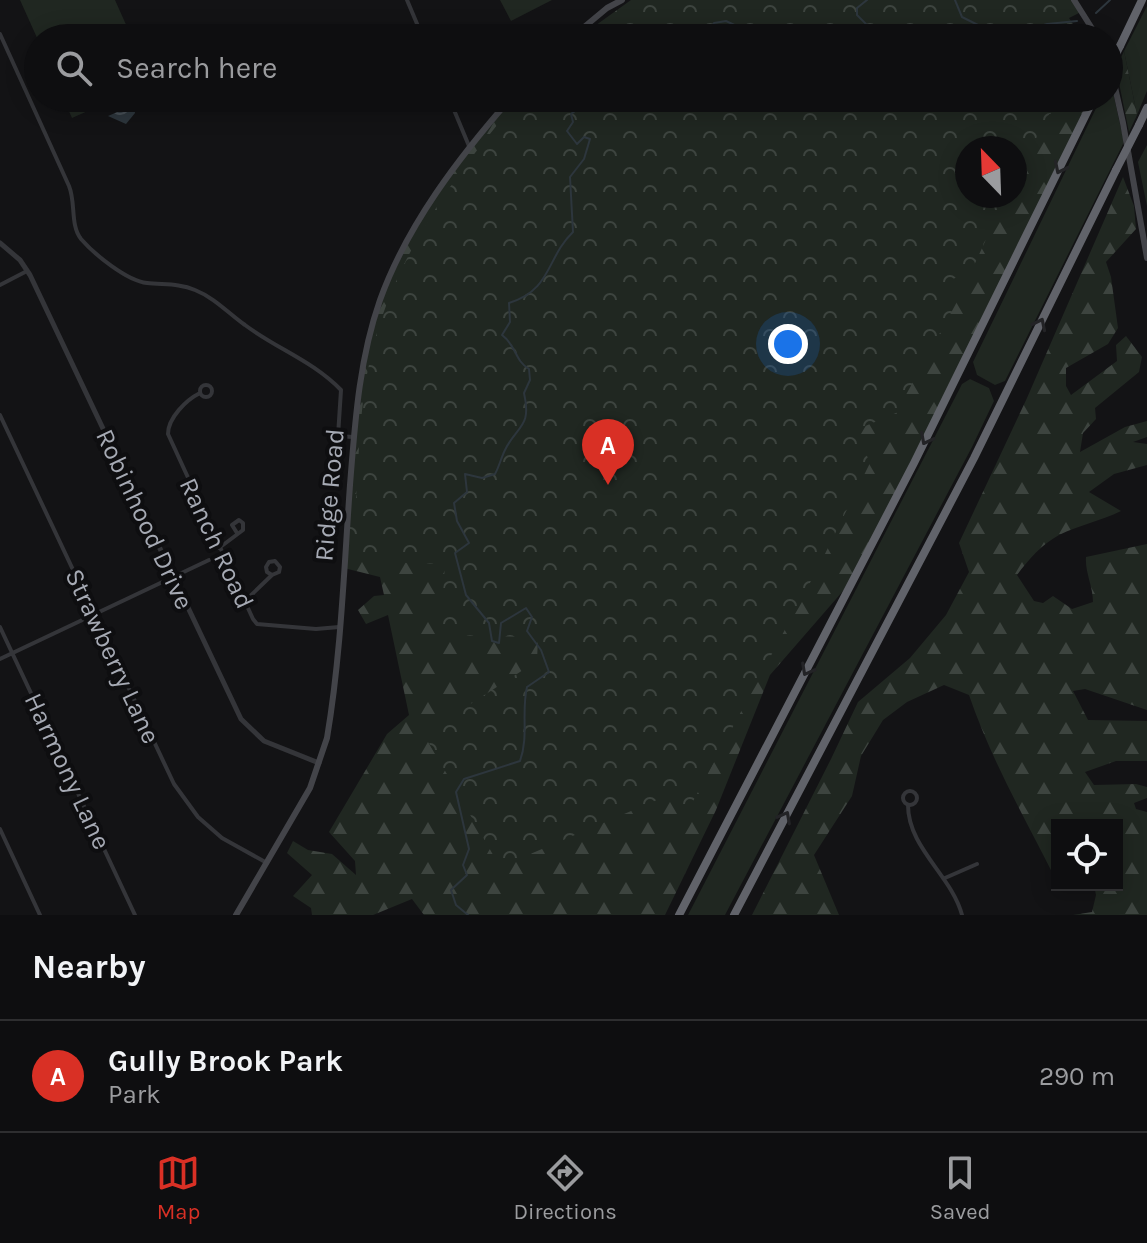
<!DOCTYPE html>
<style>
:root{--surface:#0e0e10;--page:#171719;--text:#f1f3f6;--muted:#9b9c9f;--line:#2e2e30;--accent:#d93025}
body{margin:0;font-family:Karla,sans-serif;background:var(--page);color:var(--text)}
.controls{position:absolute;right:24px;bottom:24px;display:grid;overflow:hidden;border-radius:0px;box-shadow:0 4px 20px #0003}
.controls button{width:72px;height:72px;display:grid;place-items:center;padding:0;border:0;border-bottom:2px solid var(--line);background:var(--surface);color:var(--text);font:40px sans-serif}
.compass{position:absolute;left:955px;top:136px;width:72px;height:72px;border-radius:50%;background:var(--surface);box-shadow:0 4px 20px #0003;rotate:337deg}
.you{position:absolute;left:788px;top:344px;width:28px;height:28px;margin:-20px;border:6px solid #fff;border-radius:50%;background:#1a73e8;box-shadow:0 0 0 12px #1a73e833}
.badge{display:grid;place-items:center;width:52px;height:52px;border-radius:50%;background:var(--accent);color:#fff;font-size:26px;font-weight:700}
.pin{position:absolute;translate:-50% -66px;filter:drop-shadow(0 2px 4px #0008)}
.pin::after{content:'';position:absolute;top:42px;width:28px;height:24px;background:inherit;clip-path:polygon(0 0,100% 0,50% 100%)}
.list{margin:0;padding:0;list-style:none}
h2{display:flex;justify-content:space-between;align-items:center;height:104px;margin:0;padding:0 32px;font-size:34px}
h2 small{font-size:26px;font-weight:400;color:var(--muted)}
.list li{display:grid;grid-template-columns:52px 1fr auto;gap:24px;align-items:center;box-sizing:border-box;height:112px;padding:0 32px;border-top:2px solid var(--line)}
.list b{display:block;font-size:30px;white-space:nowrap}
.list p{margin:0;font-size:26px;white-space:nowrap;color:var(--muted)}
.list em{font-size:26px;font-style:normal;color:var(--muted)}
.icon{flex:none;width:44px;height:44px;fill:none;stroke:currentColor;stroke-width:2;stroke-linecap:round;stroke-linejoin:round}
.map{position:relative;flex:none;width:1147px;height:915px;overflow:hidden}
.search{position:absolute;background:var(--surface);box-shadow:0 4px 20px #0003;left:24px;right:24px;top:24px;height:88px;display:flex;align-items:center;gap:20px;box-sizing:border-box;padding:0 28px;border-radius:44px;color:var(--muted);font-size:30px}
.sheet{height:216px;background:var(--surface)}
nav{display:flex;justify-content:space-around;align-items:center;box-sizing:border-box;height:112px;border-top:2px solid var(--line);background:var(--surface);font-size:22px;color:var(--muted)}
nav a{display:grid;justify-items:center;gap:4px}
nav .on{color:var(--accent)}
.map>svg:first-child{display:block}
.grass{fill:#202721}
.forest{fill:url(#forest-firs);fill-rule:evenodd}
.park{fill:url(#park-crowns)}
.water{fill:url(#water-waves)}
.lines{fill:none;stroke-linecap:round;stroke-linejoin:round}
.stream{stroke:#2d363d;stroke-width:2}
.minor{stroke:#343539;stroke-width:4}
.tertiary{stroke:#343539;stroke-width:5}
.secondary{stroke:#434449;stroke-width:6}
.motorway{stroke:#61636a;stroke-width:8}
.motorway-bridge{stroke:#61636a;stroke-width:8}
.oneway{stroke:#232326}
.labels{text-anchor:middle;stroke-width:8;stroke-linejoin:round;paint-order:stroke}
.street-label{font-size:26px;fill:#a6aab4;stroke:#0e0e10}
</style>
<div class="map">
<svg width="1147" height="915" viewBox="0 0 1147 915">
<defs>
<pattern id="forest-firs" width="22" height="20" patternUnits="userSpaceOnUse" patternTransform="scale(2)"><rect width="22" height="20" fill="#202721"/><path d="M5 1l3.5 6h-7zM16 11l3.5 6h-7z" fill="#3d443f"/></pattern>
<pattern id="park-crowns" width="20" height="18" patternUnits="userSpaceOnUse" patternTransform="scale(2)"><rect width="20" height="18" fill="#202721"/><path d="M2 6a3 3 0 1 1 6 0M12 15a3 3 0 1 1 6 0" fill="none" stroke="#3d443f"/></pattern>
<pattern id="water-waves" width="16" height="10" patternUnits="userSpaceOnUse" patternTransform="scale(2)"><rect width="16" height="10" fill="#2d363d"/><path d="M0 5q4-4 8 0t8 0" fill="none" stroke="#485057"/></pattern>
</defs>
<rect width="100%" height="100%" fill="#131315"/>
<path class="grass" d="M20 0H115L132 38H38V40Z
M500 0H552L511 21Z
M1147 6V91L1137 115 1124 51Z
M1110 79 1124 142 1005 381 995 385 977 375 973 362 1101 98H1109Z
M63 98H117L72 118Z
M970 379 989 388 994 401 972 447 725 915H688L962 384Z"/>
<path class="forest" d="M1124 51 1137 115 1129 132 1116 68Z
M511 98H963L941 154 1022 98H1094L856 576 770 675 716 810 665 915H424L412 899 373 915H312L311 908 293 896 312 875 287 853 293 841 308 850 332 854 356 875 355 861 329 832 387 734 409 715 388 615 366 624 358 610 374 596 384 595 380 577 344 568 360 374 381 298 414 231 469 146ZM967 148H1015V196H967Z
M1147 145V206L1138 162Z
M1123 177 1134 206 1136 229 1106 262 1111 277 1118 328 1108 344 1066 368V386L1071 395 1117 361 1116 345 1126 336 1142 357 1139 372 1095 408 1096 419 1083 433 1080 452 1125 427 1147 421V437L1133 442 1147 444V465L1114 474 1089 492 1121 511C1101 521 1079 525 1059 535 1041 545 1029 559 1017 575L1034 601 1043 603 1053 596 1072 609 1093 602C1093 586 1085 573 1086 557L1147 544V710L1085 689 1073 691 1088 720 1147 721V761H1116L1085 772 1094 785 1136 784 1147 787V798L1134 803 1136 809 1147 812V915H1073L1092 912 1096 895 1094 885H1117V825H1057V882C1026 820 991 760 969 695L944 685 907 702 883 720 861 756 852 796 814 855 839 915H752L831 759 858 702 910 658 946 615 969 572 959 543 1027 398Z"/>
<path class="park" d="M631 0H1075L1083 11 1069 18 1078 32 1084 29 1088 38H578Z
M520 98H1058L1015 177V148H967V196H1006L971 272 950 280 958 300 896 413 856 430 870 463 819 566 683 820 671 794 500 867 424 734 537 661 538 637 440 635 445 564 344 561 347 526H354C359 470 358 410 371 355 394 257 455 173 520 98Z"/>
<path class="water" d="M134 105 135 113 126 124 108 116Z"/>
<g class="lines">
<path class="stream" d="M867 0 857 8V15L873 31C886 28 898 25 906 38
M955 0 962 17 980 26 1025 31 1047 24 1077 21
M1096 13 1110 0
M711 38 710 29 714 23 726 21 762 38
M468 915 456 905 451 890 467 875 463 865 469 849 456 792 464 779 520 761C529 736 521 712 527 687L549 672 541 650 527 631 532 617 526 608 501 623 499 643 492 641 489 623 466 595 455 553 469 543 457 521 454 503 467 492 465 474 482 478 495 474C499 467 501 458 505 450 517 425 532 428 524 393L530 380 529 369C514 360 517 346 502 335L510 322 509 303C552 290 546 258 573 232L570 177 584 159 590 139 584 137 577 144 567 131 573 122 571 114C581 105 592 106 602 98"/>
<path class="minor" d="M407 0 423 38
M0 34 69 186C76 203 70 225 81 239 94 254 127 281 147 283 163 285 179 283 195 290 215 298 228 313 245 325 277 349 313 361 341 390L338 436 353 437
M449 98 469 146
M0 285 27 271
M200 391a6 6 0 1 1 12 0a6 6 0 1 1-12 0Z
M200 393C186 400 168 418 168 434L253 619 257 624 316 629 339 627
M0 415 174 784 198 817 222 838 267 863
M219 548 243 530V523L239 520 232 525 237 533
M245 601 272 575 279 572 280 567 275 561 269 562 266 567 267 572 272 575
M0 627 135 915
M0 659 209 560
M903 798a7 7 0 1 1 14 0a7 7 0 1 1-14 0Z
M908 805C908 848 952 876 962 915
M0 829 40 915
M945 878 977 864"/>
<path class="tertiary" d="M0 243 20 260 30 275 241 719 264 741 319 763"/>
<path class="secondary" d="M1074 0 1098 38
M571 38 607 8 622 0
M1110 65 1123 123 1147 258
M236 915 310 788 327 738C341 655 344 569 350 485 355 422 359 360 380 300 407 225 459 157 511 98"/>
<path class="motorway" d="M1120 46 1142 0
M1139 125 1147 108
M679 915 914 463 1094 98
M734 915 974 458 1116 170"/>
<path class="motorway-bridge" d="M1109 68 1120 46
M1116 170 1139 125"/>
</g>
<defs><path id="oneway-chevron" d="M-2-3.5L2.5 0L-2 3.5" fill="none" stroke-width="1.6" stroke-linecap="round" stroke-linejoin="round" transform="scale(2)"/></defs>
<g class="oneway">
<use href="#oneway-chevron" transform="translate(1060 168) rotate(116)"/>
<use href="#oneway-chevron" transform="translate(1040 324) rotate(-64)"/>
<use href="#oneway-chevron" transform="translate(926 439) rotate(117)"/>
<use href="#oneway-chevron" transform="translate(807 670) rotate(118)"/>
<use href="#oneway-chevron" transform="translate(785 817) rotate(-62)"/>
</g>
<g class="labels">
<g class="street-label">
<text transform="translate(329 495) rotate(-85)" y="9">Ridge Road</text>
<text transform="translate(145 519) rotate(65)" y="9">Robinhood Drive</text>
<text transform="translate(217 543) rotate(65)" y="9">Ranch Road</text>
<text transform="translate(113 656) rotate(65)" y="9">Strawberry Lane</text>
<text transform="translate(68 771) rotate(65)" y="9">Harmony Lane</text>
</g>
</g>
</svg>
<div class="controls">
<button><svg class="icon" aria-label="locate" viewBox="0 0 24 24"><circle cx="12" cy="12" r="6"/><path d="M12 2v4M12 18v4M2 12h4M18 12h4"/></svg></button>
</div>
<svg class="compass" viewBox="-18 -18 36 36"><path d="M0-13l5 13h-10z" fill="#e53935"/><path d="M0 13l5-13h-10z" fill="#9b9c9f"/></svg>
<div class="you"></div>
<div class="pin badge" style="left:608px;top:485px">A</div>
<div class="search"><svg class="icon" aria-label="search" viewBox="0 0 24 24"><circle cx="10" cy="10" r="6"/><path d="M15 15l6 6"/></svg>Search here</div>
</div>
<section class="sheet">
<h2>Nearby<small></small></h2>
<ul class="list">
<li><span class="badge">A</span><div><b>Gully Brook Park</b><p>Park</p></div><em>290 m</em></li>
</ul>
</section>
<nav>
<a class="on"><svg class="icon" aria-label="map" viewBox="0 0 24 24"><path d="M3 6l6-2 6 2 6-2v14l-6 2-6-2-6 2zM9 4v14M15 6v14"/></svg>Map</a>
<a><svg class="icon" aria-label="directions" viewBox="0 0 24 24"><path d="M12 3l9 9-9 9-9-9zM9 14v-3h6M13 9l2 2-2 2"/></svg>Directions</a>
<a><svg class="icon" aria-label="saved" viewBox="0 0 24 24"><path d="M7 4h10v16l-5-4-5 4z"/></svg>Saved</a>
</nav>
